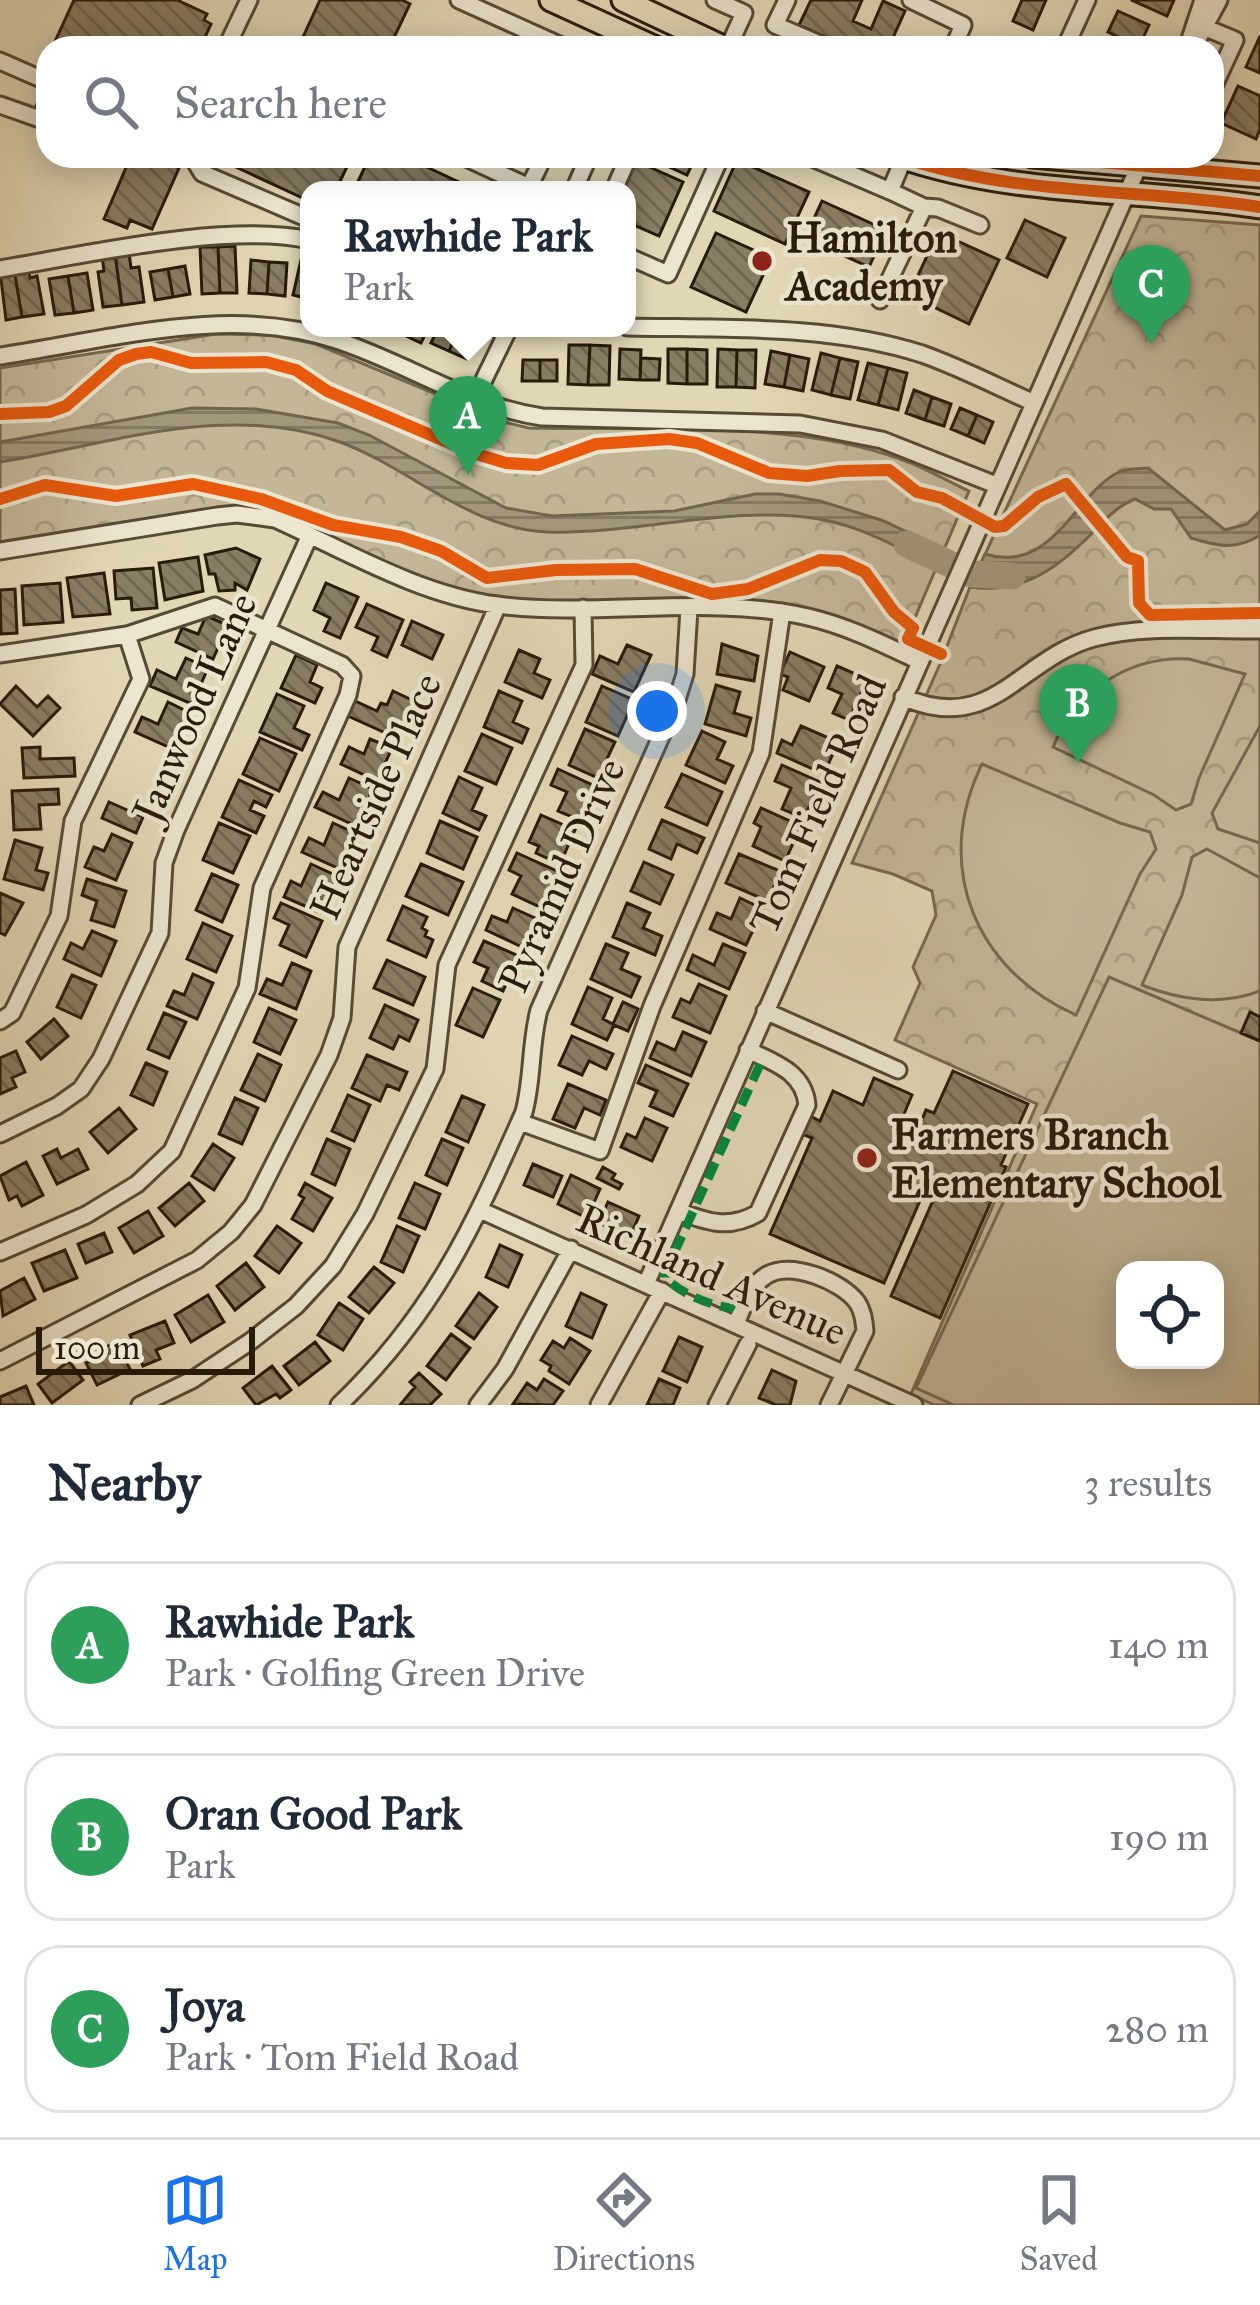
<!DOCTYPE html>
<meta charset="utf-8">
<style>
:root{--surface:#fff;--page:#f6f6f7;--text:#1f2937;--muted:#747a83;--line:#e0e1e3;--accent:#1a73e8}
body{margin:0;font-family:"IM FELL Great Primer",serif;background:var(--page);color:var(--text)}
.controls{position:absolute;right:36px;bottom:36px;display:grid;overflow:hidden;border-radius:24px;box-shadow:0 6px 30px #0003}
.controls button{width:108px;height:108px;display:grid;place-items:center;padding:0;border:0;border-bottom:3px solid var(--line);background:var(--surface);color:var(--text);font:60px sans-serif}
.scale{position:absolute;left:36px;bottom:30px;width:219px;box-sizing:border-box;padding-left:12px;border:6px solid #291b0a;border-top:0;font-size:33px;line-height:42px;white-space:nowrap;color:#291b0a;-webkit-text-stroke:9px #ece5cf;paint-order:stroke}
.you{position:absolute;left:657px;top:711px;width:42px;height:42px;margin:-30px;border:9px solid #fff;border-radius:50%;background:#1a73e8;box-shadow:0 0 0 18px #1a73e833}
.badge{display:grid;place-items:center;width:78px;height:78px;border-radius:50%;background:var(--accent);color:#fff;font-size:39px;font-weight:700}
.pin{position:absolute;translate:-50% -99px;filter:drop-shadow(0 3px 6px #0008)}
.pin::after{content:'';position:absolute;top:63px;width:42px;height:36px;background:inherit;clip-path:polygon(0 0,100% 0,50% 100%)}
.popup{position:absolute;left:300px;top:181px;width:336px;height:156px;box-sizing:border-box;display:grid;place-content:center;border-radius:24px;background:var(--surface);filter:drop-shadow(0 3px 9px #0005);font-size:39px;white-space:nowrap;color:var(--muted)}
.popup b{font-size:45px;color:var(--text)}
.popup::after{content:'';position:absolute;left:50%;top:100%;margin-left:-24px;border:24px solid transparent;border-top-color:var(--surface)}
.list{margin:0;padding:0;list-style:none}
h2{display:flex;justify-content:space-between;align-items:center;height:156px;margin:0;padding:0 48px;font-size:51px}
h2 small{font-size:39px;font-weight:400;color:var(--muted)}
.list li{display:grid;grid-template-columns:78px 1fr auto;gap:36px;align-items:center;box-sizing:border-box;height:168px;margin:0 24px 24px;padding:0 24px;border:3px solid var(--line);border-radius:36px}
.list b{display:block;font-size:45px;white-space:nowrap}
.list p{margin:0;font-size:39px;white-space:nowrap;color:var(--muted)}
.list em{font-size:39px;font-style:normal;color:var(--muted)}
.icon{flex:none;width:66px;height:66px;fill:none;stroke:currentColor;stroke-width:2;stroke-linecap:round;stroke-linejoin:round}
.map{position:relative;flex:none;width:1260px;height:1405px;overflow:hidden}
.search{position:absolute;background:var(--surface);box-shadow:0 6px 30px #0003;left:36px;right:36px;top:36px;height:132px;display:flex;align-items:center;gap:30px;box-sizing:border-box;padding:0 42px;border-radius:36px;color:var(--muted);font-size:45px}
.sheet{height:732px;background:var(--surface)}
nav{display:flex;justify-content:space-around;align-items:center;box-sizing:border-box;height:168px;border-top:3px solid var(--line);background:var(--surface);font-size:33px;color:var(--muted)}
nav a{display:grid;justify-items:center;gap:6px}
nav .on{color:var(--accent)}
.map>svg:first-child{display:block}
.park{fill:url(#park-crowns);stroke:#766951;stroke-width:3;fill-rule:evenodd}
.garden{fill:#c3b798;stroke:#766951;stroke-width:3;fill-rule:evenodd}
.water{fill:url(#water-rules);stroke:#72654e;stroke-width:3}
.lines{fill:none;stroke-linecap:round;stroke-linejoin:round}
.river{stroke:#a3977b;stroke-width:27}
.building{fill:url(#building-back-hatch);stroke:#291b0a;stroke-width:3}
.minor-casing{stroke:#574a35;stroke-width:21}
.major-casing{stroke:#291b0a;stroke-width:27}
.minor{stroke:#ece5cf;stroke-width:15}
.major{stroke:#e2d7b5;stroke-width:21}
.quiet{stroke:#00873e;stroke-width:9;stroke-dasharray:18 9;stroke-linecap:butt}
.cycleway-casing{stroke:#ece5cf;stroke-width:20}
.cycleway{stroke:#e8590c;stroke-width:12}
.poi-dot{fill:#8f2418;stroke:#ece5cf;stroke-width:4.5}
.labels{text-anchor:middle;stroke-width:9;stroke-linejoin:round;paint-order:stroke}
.poi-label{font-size:42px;font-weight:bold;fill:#291b0a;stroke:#ece5cf;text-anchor:start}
.street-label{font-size:42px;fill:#291b0a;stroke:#ece5cf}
</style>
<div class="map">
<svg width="1260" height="1405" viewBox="0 0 1260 1405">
<defs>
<pattern id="park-crowns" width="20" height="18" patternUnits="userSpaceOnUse" patternTransform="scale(3)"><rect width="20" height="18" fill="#c3b798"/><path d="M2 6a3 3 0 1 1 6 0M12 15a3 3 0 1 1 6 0" fill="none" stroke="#a89d82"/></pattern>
<pattern id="water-rules" width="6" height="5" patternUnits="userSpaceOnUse" patternTransform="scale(3)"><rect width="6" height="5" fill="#a3977b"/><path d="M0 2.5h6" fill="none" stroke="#857a63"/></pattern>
<pattern id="building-back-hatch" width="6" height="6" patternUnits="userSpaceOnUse" patternTransform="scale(3)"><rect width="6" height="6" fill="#897d63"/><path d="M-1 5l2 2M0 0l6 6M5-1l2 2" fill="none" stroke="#706650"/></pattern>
</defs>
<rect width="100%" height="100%" fill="#e2d7b5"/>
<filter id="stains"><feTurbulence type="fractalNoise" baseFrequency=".00167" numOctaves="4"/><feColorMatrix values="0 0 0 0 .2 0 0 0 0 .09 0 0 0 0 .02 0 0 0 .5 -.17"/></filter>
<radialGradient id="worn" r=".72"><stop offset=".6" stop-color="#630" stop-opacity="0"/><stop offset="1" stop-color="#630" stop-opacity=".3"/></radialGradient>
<path class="park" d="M1141 216 1260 225V1405H934L911 1394 1037 1104 895 1040 920 983 913 967 936 915 932 891 893 874 852 863 940 664 970 587ZM1125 1270H1215V1360H1125Z
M216 334 270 335 316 344 500 421 529 428C646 431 793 419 903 460 926 468 947 481 969 491L902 648 830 619 499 602 439 587 271 515 0 547V368Z"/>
<path class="garden" d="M1189 659 1245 674 1199 778 1191 804 1176 810 1154 795 1053 747C1076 691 1128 656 1189 659Z
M1260 726V843L1218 829 1212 813Z
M982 764 1120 823 1150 832 1156 849 1140 874 1076 1015C975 970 932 866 982 764Z
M1207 849 1260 878V991C1222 1006 1179 1000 1142 985L1182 895 1192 857Z
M1109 977 1260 1041V1405H954L916 1388ZM1125 1270H1215V1360H1125Z"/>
<path class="water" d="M192 408 256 409 338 423 369 435 506 508 552 516 674 511 755 494H779L820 501 881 520 944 549 936 569C901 548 861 526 819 519 734 504 635 535 547 532 470 529 410 468 340 442 226 401 113 444 0 462V442Z
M1148 468 1225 530 1247 524 1260 511V535C1236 551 1217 546 1191 538L1171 509H1154L1135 499C1112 508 1101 526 1083 542 1050 574 1016 594 970 587L985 554C1053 575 1075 493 1119 472 1127 468 1139 469 1148 468Z"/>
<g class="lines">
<path class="river" d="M907 544 971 574 1012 576"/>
</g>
<path class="building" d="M74 0H177L207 14 204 20 211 24 200 48H52Z
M320 0H402L410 4 389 48H298Z
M811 0H862L853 21 871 29 883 1 905 11 892 40 910 48H850L799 25Z
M1022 0H1046L1033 30 1013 21Z
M1131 0H1174L1167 16Z
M1118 11 1149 25 1139 47 1108 32Z
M1260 36V73L1246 67Z
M1238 86 1260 96V129L1256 139 1221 123Z
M131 156H150L179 168 152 229 130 220 127 228 104 219Z
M212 156H352L336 190H309V201Z
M370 156H403L476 190H354Z
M645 156H696L687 175Z
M737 160 809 192 785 244 714 211Z
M636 161 683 182 659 236 627 222V190H623Z
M822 201 886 230 869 267 805 238Z
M1025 220 1065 238 1047 277 1007 258Z
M938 232 999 260 969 324 909 295Z
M716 233 771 258 746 312 691 287Z
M235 246 237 293H220L218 247Z
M200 247H218L220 293 202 294Z
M129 253 131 268 139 267 144 302 122 305 115 254Z
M115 254 122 305 103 307 98 272 104 271 102 256Z
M251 260 269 262 267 294 249 293Z
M301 260 309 261V299L293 295Z
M269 262 287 263 285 296 267 294Z
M185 266 190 294 173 297 168 269Z
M28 267 30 278 37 276 44 314 22 317 14 269Z
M14 269 22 317 6 320 0 271Z
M168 269 173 297 155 300 150 272Z
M87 273 93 310 74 313 68 276Z
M68 276 74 313 55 315 49 279Z
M407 328H428L421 343 404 335Z
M438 328H459L449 351 431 343Z
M459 328 479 331 467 359 449 351Z
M569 345H590L588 385 568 384Z
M590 345 610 346 609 385H588Z
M620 349 641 350 640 380 619 379Z
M668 349H687V384L668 383Z
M687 349 707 350V384H687Z
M718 349 737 350 736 387H717Z
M737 350H756L755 388 736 387Z
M771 351 790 355 784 387 765 384Z
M821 353 840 358 831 395 812 390Z
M790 355 809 359 803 391 784 387Z
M641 358 660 359 659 380H640Z
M840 358 858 362 850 399 831 395Z
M523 360H540V381H522Z
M540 360H557V381H540Z
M868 363 888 368 878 405 858 400Z
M888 368 907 373 898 410 878 405Z
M914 390 932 397 925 420 906 413Z
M932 397 951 404 944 426 925 420Z
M960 408 977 415 968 436 951 429Z
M977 415 993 422 984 443 968 436Z
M236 548 260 559 247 590 235 583V590L219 591 215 574H209L205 555Z
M198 557 203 591 165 600 159 563Z
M153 568 157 608 132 610 131 598 116 599 114 571Z
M104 573 110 614 73 617 67 578Z
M60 583 63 622 24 625 22 586Z
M326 583 358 597 340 638 324 631 330 618 314 610Z
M15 589 17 633 1 634 0 590Z
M367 604 403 620 387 657 372 650 378 637 356 627Z
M206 616 228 625 213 659 176 642 182 628 198 634Z
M412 621 443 635 432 659 402 645Z
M722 644 758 656 754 681 717 674Z
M627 645 651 655 634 692 592 674 600 656 618 664Z
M519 650 540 659 534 673 550 680 542 698 505 682Z
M790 652 824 667 809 701 783 690 788 677 780 674Z
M296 655 317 665 310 682 322 688 315 703 281 688Z
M186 658 208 668 192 704 150 686 157 670 176 679Z
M837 666 867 679 849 720 833 713 842 694 828 688Z
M716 685 740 692 734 713 751 718 746 736 705 724Z
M16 686 37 707 48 696 60 708 33 736 0 704Z
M602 686 634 700 618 736 586 722Z
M393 691 416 702 399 739 348 716 355 701 377 711 381 703 387 705Z
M499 691 522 701 513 722 528 729 522 743 484 727Z
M277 694 304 706 294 728 309 735 302 750 260 732Z
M168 702 190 713 173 749 135 732 142 717 158 724Z
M801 726 838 742 824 774 777 753 782 740 792 745Z
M585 729 615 742 598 778 569 765Z
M702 731 725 742 717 759 733 766 725 783 686 765Z
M482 734 512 748 496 784 465 771Z
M260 738 296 754 279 791 243 774Z
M370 739 392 748 377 781 341 764 349 747 364 754Z
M40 747V759L74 758 75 776 24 778 22 748Z
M782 765 820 782 804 818 782 809 791 788 775 781Z
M558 769 597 787 582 821 558 811 567 792 551 785Z
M682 774 722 792 707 825 666 807Z
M459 777 482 788 472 810 486 816 479 830 443 813Z
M349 778 373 789 356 826 315 807 323 792 339 800Z
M239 780 272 795 266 807 254 801 250 810 264 816 256 833 222 817Z
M58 789 59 804 39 805 41 829 14 830 12 791Z
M109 802 143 817 136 833 102 818Z
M761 808 801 826 785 861 753 846 761 827 754 823Z
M541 815 575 830 560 864 536 853 539 846 529 842Z
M662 820 704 838 697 853 677 844 671 859 649 849Z
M440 821 477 837 463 869 427 853Z
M219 823 250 836 233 873 203 860Z
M333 823 355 833 340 869 302 852 309 838 324 845Z
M112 834 132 843 116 880 85 867 94 847 104 851Z
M15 840 42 848 36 870 48 873 43 890 4 879Z
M517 853 559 872 542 908 512 894 521 876 509 870Z
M739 854 780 871 768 901 726 883Z
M644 862 673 875 660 904 631 891Z
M311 864 337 876 321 913 284 897 291 881 301 886Z
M421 864 463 882 448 915 406 896Z
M212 874 238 885 222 922 196 910Z
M87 879 126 891 114 927 91 920 97 901 82 895Z
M0 893 23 903 5 935 0 933Z
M740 898 763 909 746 945 710 929 717 913 731 919Z
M281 903 322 921 306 957 280 945 289 925 274 918Z
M627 903 650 913 643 928 662 936 655 955 613 937Z
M403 906 427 917 422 928 427 931 425 936 433 940 426 957 388 940Z
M513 908 537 919 524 948 486 930 492 916 507 922Z
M203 923 232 936 216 972 187 959Z
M92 931 116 941 101 976 64 959 71 943 83 949Z
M484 941 519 956 503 991 482 981 488 968 474 962Z
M606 944 628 953 621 969 640 977 631 997 591 979Z
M723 944 745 953 729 989 687 970 693 955 714 965Z
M387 960 425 977 413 1005 374 988Z
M292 963 311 971 296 1009 260 994 267 979 282 985Z
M193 974 213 983 197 1019 167 1006 174 991 184 995Z
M72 975 96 985 81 1018 57 1007Z
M699 984 726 996 710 1033 673 1017 681 999 690 1003Z
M588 987 612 998 603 1019 613 1024 623 1002 638 1009 628 1031 614 1025 607 1040 572 1024Z
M473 988 500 1000 483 1037 456 1025Z
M385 1005 418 1020 409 1041 399 1036 393 1049 370 1038Z
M269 1008 296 1020 280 1054 254 1042Z
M1250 1012 1260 1017V1041L1241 1033Z
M164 1013 186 1022 169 1058 148 1049Z
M54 1019 68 1036 41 1059 27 1042Z
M683 1032 706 1042 691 1076 650 1058 657 1042 675 1050Z
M572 1036 613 1054 606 1069 589 1061 582 1075 559 1065Z
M16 1051 25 1072 12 1078 16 1087 0 1094V1058Z
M258 1054 281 1065 265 1101 241 1090Z
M367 1055 407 1072 399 1090 387 1085 380 1101 352 1088Z
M146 1063 167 1072 153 1105 131 1095Z
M646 1065 688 1084 673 1116 650 1106 657 1091 638 1083Z
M953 1071 1028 1104 1001 1165 1006 1167 940 1318 891 1296 934 1198 923 1194 884 1283 770 1234 812 1138 802 1134 810 1116 820 1121 833 1091 863 1105 874 1078 906 1092 912 1095 901 1121 918 1129 926 1110 934 1113Z
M568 1084 606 1100 600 1115 584 1108 575 1128 553 1119Z
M348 1095 370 1105 354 1141 332 1131Z
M462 1096 484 1105 468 1142 446 1132Z
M235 1098 258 1108 242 1144 219 1134Z
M119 1108 136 1129 108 1153 90 1132Z
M645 1118 667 1128 652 1161 621 1147 627 1134 636 1138Z
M327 1139 350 1149 335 1185 312 1174Z
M442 1139 463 1148 447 1185 426 1175Z
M213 1144 234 1158 214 1190 192 1176Z
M57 1149 61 1158 78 1149 88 1169 57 1184 43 1156Z
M26 1162 43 1195 22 1206 17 1196 9 1200 0 1176Z
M533 1164 562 1176 553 1197 524 1185Z
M603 1167 615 1174 612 1179 622 1184 619 1189 597 1178Z
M571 1175 600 1189 587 1218 558 1204Z
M189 1183 204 1201 175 1226 159 1208Z
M305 1183 332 1198 313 1231 292 1219 304 1198 299 1195Z
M415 1183 440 1194 425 1229 399 1218Z
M608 1202 639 1216 630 1237 599 1223Z
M148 1211 163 1236 134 1253 119 1228Z
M277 1226 301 1243 279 1273 255 1256Z
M397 1226 419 1236 403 1272 381 1262Z
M104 1233 112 1252 86 1263 78 1244Z
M500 1245 522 1255 508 1287 486 1277Z
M65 1250 77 1278 44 1291 32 1263Z
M246 1263 264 1287 235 1310 217 1286Z
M374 1267 394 1283 369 1313 349 1297Z
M24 1278 35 1299 3 1316 0 1291Z
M479 1293 497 1307 474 1339 456 1326Z
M581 1293 606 1305 592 1338 566 1326Z
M208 1295 224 1322 191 1342 175 1315Z
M339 1303 363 1319 343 1350 318 1335Z
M165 1321 174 1343 156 1350 160 1359 143 1366 130 1335Z
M451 1334 470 1348 446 1380 427 1366Z
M679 1337 702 1347 687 1382 663 1371Z
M570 1338 590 1351 569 1384 549 1371 551 1366 541 1360 553 1341 564 1348Z
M116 1342 130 1369 97 1385 86 1363 107 1353 104 1348Z
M315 1342 330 1361 299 1385 284 1366Z
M69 1361 83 1380 52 1403 38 1384Z
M272 1366 291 1390 280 1398 276 1394 256 1405 243 1388Z
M772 1370 796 1381 790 1405H776L759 1398Z
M419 1373 441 1394 430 1405H400L415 1387 410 1382Z
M544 1379 563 1391 553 1405 513 1404 527 1383 537 1390Z
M659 1379 680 1388 673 1405H647Z
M26 1386 34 1405H0V1397Z"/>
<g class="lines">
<defs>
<path id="minor" d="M459 0 566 48
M715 0 744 13 728 48
M787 0 775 25 829 48
M911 0 963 25 953 48
M1206 28 1235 40 1212 90
M226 48 249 0
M1065 48 1087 0
M1187 48 1203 0
M1193 48 1219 0
M0 61 48 82
M0 105 40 119 48 101
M192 156 202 173 309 219
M462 156 529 187 544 156
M808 156 890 191 904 158
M574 190 589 156
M614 190 629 156
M924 207 938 208 980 225
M627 256 668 274 721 156
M0 269C84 255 228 222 309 240
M880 300 924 207 890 191
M627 327C723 329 829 324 922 354 959 367 996 386 1032 402
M0 356C109 340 229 304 336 340 407 363 468 406 542 417L800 424 882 440 996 485
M474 400 509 328
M0 551 217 516 237 514 275 519C346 551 420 595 497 605 599 618 707 594 808 617 847 626 883 644 919 661
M0 654 127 635 215 606 342 665 352 676 348 695 262 888 247 988 172 1151 137 1184 86 1215 0 1252
M903 697C993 736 1018 659 1094 638 1146 624 1207 631 1260 630
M765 1011 898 1070
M0 1021 12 1013 59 916 73 821 141 679 127 635
M520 1122 600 1151 652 1006 761 753 782 612
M0 1134 57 1106 81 1089 101 1059 160 933 164 863 176 830 310 535
M480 1210 914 1405
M678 1211C707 1222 729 1230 758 1213L807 1105C804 1072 775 1063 748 1050
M646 1284 1141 161
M736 1324C743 1307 750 1285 767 1275 792 1261 841 1281 857 1302 863 1311 864 1321 865 1331L829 1405
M0 1361 197 1260 231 1232 253 1205 329 1055 342 1018 347 947 498 605
M140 1405 192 1380 251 1341 296 1306 333 1266 365 1214 435 1069 447 965 584 665 583 608
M339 1405C433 1315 472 1229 524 1112 533 1078 530 1044 539 1010L676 703 685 674 689 609
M478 1405 505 1369 571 1249
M599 1405 662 1291
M717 1405 748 1344"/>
<path id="major" d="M551 0 656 48
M623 0 725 48
M898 156C1016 197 1139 188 1260 207
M1032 156 1260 176"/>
</defs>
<use href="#minor" class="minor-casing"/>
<use href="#major" class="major-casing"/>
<use href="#minor" class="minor"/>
<use href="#major" class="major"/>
<path class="quiet" d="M734 1301 730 1308C708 1305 681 1293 665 1278V1273L763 1058"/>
<defs>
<path id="cycleway" d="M898 156C1016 197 1139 188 1260 207
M1032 156 1260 176
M0 414 49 412 66 406 119 360 136 354 151 352 191 363 266 362 296 370 327 391 473 453 506 463 538 465 596 444 669 439 697 443 769 473 807 476 840 471 889 470 917 492 942 498 995 527 1004 526 1038 497 1066 484 1127 557 1138 561 1139 603 1150 615 1260 613
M0 499 45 485 116 496 193 484 261 499 333 525 401 537 441 551 487 578 556 570 635 569 712 594 748 589 820 560 841 561 865 572 894 612 913 628 908 639 941 654"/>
</defs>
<use href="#cycleway" class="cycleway-casing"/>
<use href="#cycleway" class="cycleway"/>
</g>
<g class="poi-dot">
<circle cx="762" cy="261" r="12"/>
<circle cx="867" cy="1158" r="12"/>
</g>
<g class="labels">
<g class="poi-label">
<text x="786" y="252">Hamilton<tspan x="786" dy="48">Academy</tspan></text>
<text x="891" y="1149">Farmers Branch<tspan x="891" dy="48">Elementary School</tspan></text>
</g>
<g class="street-label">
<text transform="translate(194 707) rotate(-66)" y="15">Janwood Lane</text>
<text transform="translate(375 796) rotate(-66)" y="15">Heartside Place</text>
<text transform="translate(817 804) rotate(-66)" y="15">Tom Field Road</text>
<text transform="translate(561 875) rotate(-66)" y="15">Pyramid Drive</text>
<text transform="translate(712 1274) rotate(24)" y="15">Richland Avenue</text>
</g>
</g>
<rect width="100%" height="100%" filter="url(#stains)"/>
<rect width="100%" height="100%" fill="url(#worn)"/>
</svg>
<div class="controls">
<button><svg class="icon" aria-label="locate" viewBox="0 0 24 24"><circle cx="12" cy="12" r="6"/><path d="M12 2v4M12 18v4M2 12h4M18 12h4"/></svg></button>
</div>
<div class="scale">100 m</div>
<div class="you"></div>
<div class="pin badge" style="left:468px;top:475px;background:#2e9e5b">A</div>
<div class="popup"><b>Rawhide Park</b>Park</div>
<div class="pin badge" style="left:1078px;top:763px;background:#2e9e5b">B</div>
<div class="pin badge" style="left:1151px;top:344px;background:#2e9e5b">C</div>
<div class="search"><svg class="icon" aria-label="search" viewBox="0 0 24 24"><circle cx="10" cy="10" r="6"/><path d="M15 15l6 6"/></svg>Search here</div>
</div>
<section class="sheet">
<h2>Nearby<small>3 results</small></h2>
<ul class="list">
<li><span class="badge" style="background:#2e9e5b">A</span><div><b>Rawhide Park</b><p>Park · Golfing Green Drive</p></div><em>140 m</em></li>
<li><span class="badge" style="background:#2e9e5b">B</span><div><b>Oran Good Park</b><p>Park</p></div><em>190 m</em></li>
<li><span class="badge" style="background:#2e9e5b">C</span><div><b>Joya</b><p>Park · Tom Field Road</p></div><em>280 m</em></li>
</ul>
</section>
<nav>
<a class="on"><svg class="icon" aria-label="map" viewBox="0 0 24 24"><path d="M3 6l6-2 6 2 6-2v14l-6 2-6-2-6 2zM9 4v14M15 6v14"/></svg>Map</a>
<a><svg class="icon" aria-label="directions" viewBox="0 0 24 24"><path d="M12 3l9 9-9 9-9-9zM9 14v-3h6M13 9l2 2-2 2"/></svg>Directions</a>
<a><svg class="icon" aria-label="saved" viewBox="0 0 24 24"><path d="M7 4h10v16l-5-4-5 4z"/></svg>Saved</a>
</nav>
